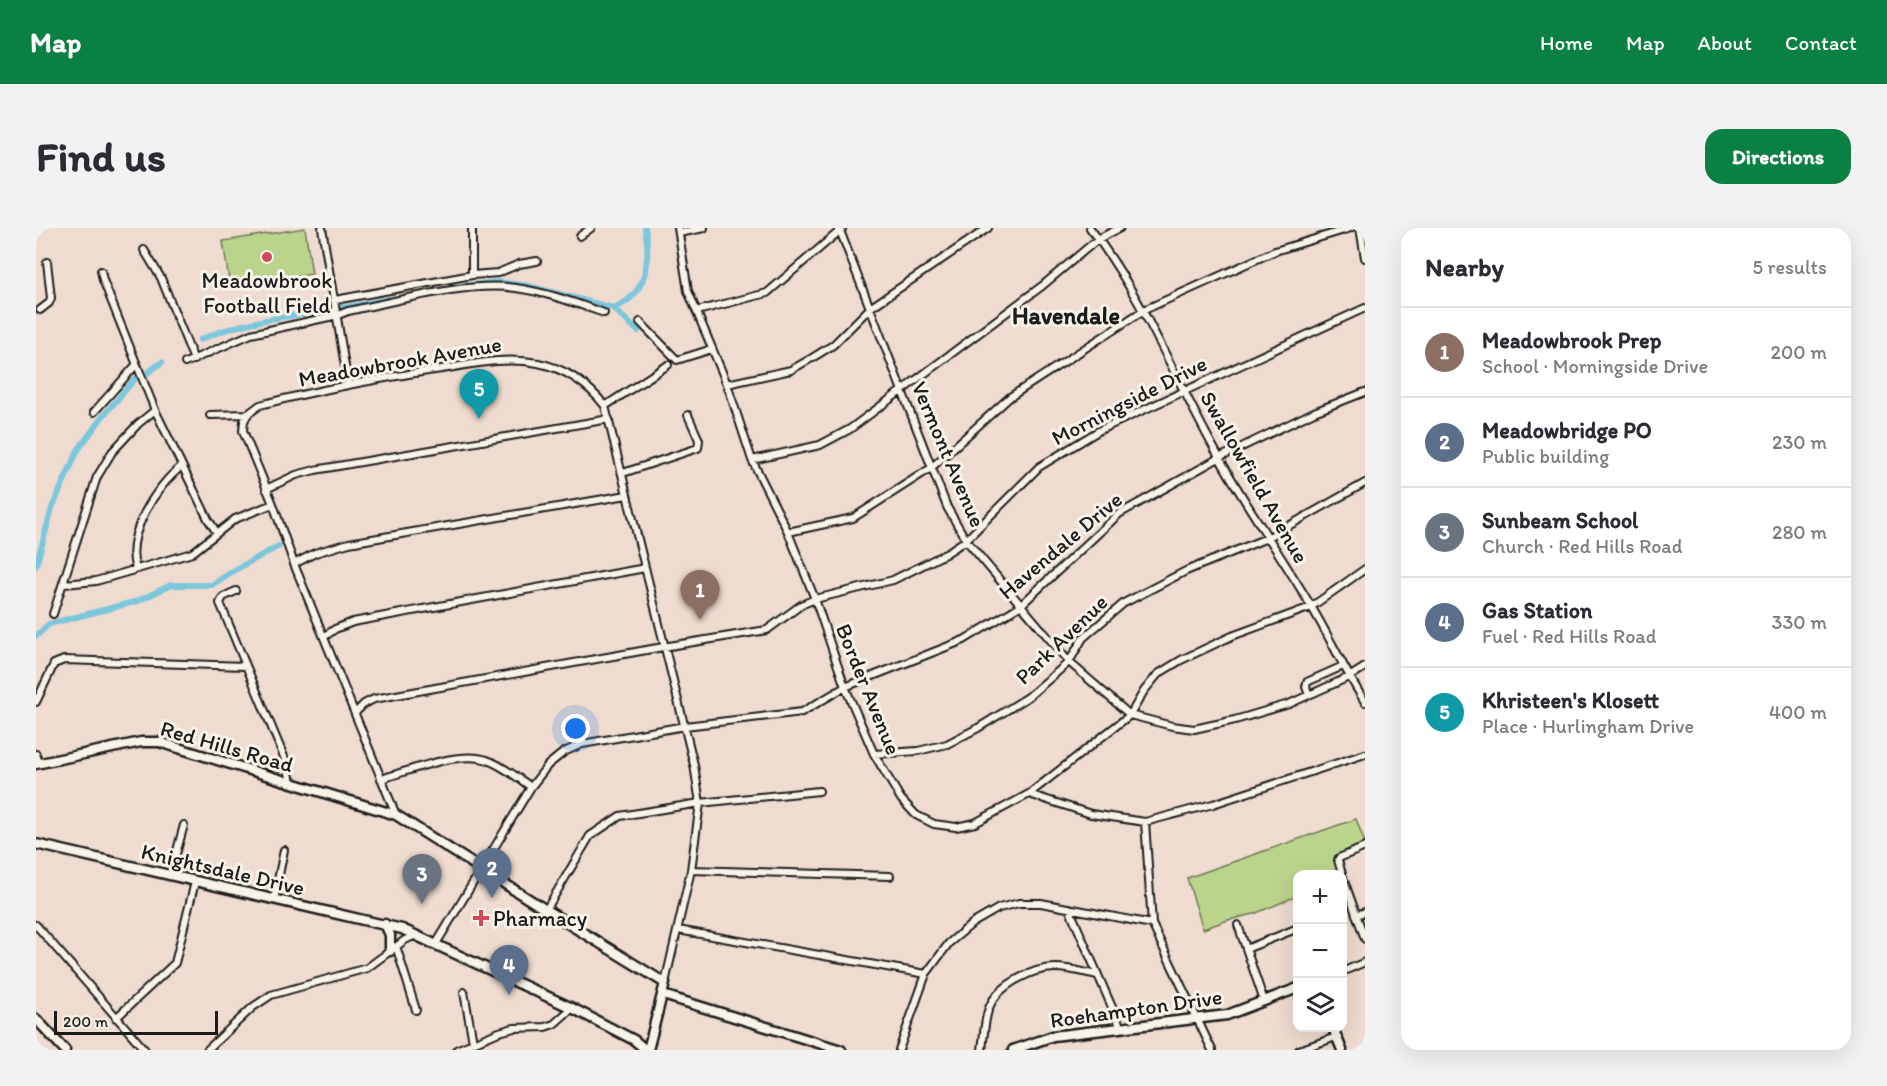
<!DOCTYPE html>
<meta charset="utf-8">
<style>
:root{--surface:#fff;--page:#f2f2f3;--text:#2b2b33;--muted:#7c7c81;--line:#e1e1e2;--accent:#0b8043}
body{margin:0;font-family:Itim,sans-serif;background:var(--page);color:var(--text)}
.controls{position:absolute;right:18px;bottom:18px;display:grid;overflow:hidden;border-radius:12px;box-shadow:0 6px 24px #0002}
.controls button{width:54px;height:54px;display:grid;place-items:center;padding:0;border:0;border-bottom:2px solid var(--line);background:var(--surface);color:var(--text);font:30px sans-serif}
.scale{position:absolute;left:18px;bottom:15px;width:164px;box-sizing:border-box;padding-left:6px;border:3px solid #1c1c1c;border-top:0;font-size:16px;line-height:21px;white-space:nowrap;color:#1c1c1c;-webkit-text-stroke:4px #f7f3e8;paint-order:stroke}
.you{position:absolute;left:540px;top:501px;width:21px;height:21px;margin:-15px;border:4px solid #fff;border-radius:50%;background:#1a73e8;box-shadow:0 0 0 9px #1a73e833}
.badge{display:grid;place-items:center;width:39px;height:39px;border-radius:50%;background:var(--accent);color:#fff;font-size:20px;font-weight:700}
.pin{position:absolute;translate:-50% -50px;filter:drop-shadow(0 2px 3px #0008)}
.pin::after{content:'';position:absolute;top:32px;width:21px;height:18px;background:inherit;clip-path:polygon(0 0,100% 0,50% 100%)}
.list{margin:0;padding:0;list-style:none}
h2{display:flex;justify-content:space-between;align-items:center;height:78px;margin:0;padding:0 24px;font-size:26px}
h2 small{font-size:20px;font-weight:400;color:var(--muted)}
.list li{display:grid;grid-template-columns:39px 1fr auto;gap:18px;align-items:center;box-sizing:border-box;height:90px;padding:0 24px;border-top:2px solid var(--line)}
.list b{display:block;font-size:22px;white-space:nowrap}
.list p{margin:0;font-size:20px;white-space:nowrap;color:var(--muted)}
.list em{font-size:20px;font-style:normal;color:var(--muted)}
.icon{flex:none;width:33px;height:33px;fill:none;stroke:currentColor;stroke-width:2;stroke-linecap:round;stroke-linejoin:round}
.map{position:relative;flex:none;width:1329px;height:822px;overflow:hidden;border-radius:18px}
header{display:flex;align-items:center;gap:36px;box-sizing:border-box;height:84px;padding:0 30px;background:var(--accent);color:#fff}
header strong{font-size:28px}
nav{display:flex;gap:33px;margin-inline-start:auto;font-size:21px}
.intro{display:flex;align-items:center;justify-content:space-between;box-sizing:border-box;height:144px;padding:0 36px}
h1{margin:0;font-size:42px}
.button{padding:15px 27px;border-radius:18px;background:var(--accent);color:#fff;font-size:21px;font-weight:700}
main{display:flex;gap:36px;padding:0 36px}
aside{flex:1;background:var(--surface);border-radius:18px;box-shadow:0 6px 24px #0002}
.map>svg:first-child{display:block}
.green{fill:#bbd48b;stroke:#6c7854;stroke-width:1.5}
.lines{fill:none;stroke-linecap:round;stroke-linejoin:round}
.canal{stroke:#7dc7dd;stroke-width:6}
.street-casing{stroke:#1c1c1c;stroke-width:10}
.secondary-casing{stroke:#1c1c1c;stroke-width:13}
.street{stroke:#f7f3e8;stroke-width:6}
.secondary{stroke:#f7f3e8;stroke-width:8}
.poi-dot{fill:#d1495b;stroke:#f7f3e8;stroke-width:2}
.labels{text-anchor:middle;stroke-width:6;stroke-linejoin:round;paint-order:stroke}
.poi-label{font-size:22px;fill:#1c1c1c;stroke:#f7f3e8}
.street-label{font-size:22px;fill:#1c1c1c;stroke:#f7f3e8}
.neighbourhood-label{font-size:24px;font-weight:bold;fill:#1c1c1c;stroke:#f7f3e8}
</style>
<header>
<strong>Map</strong>
<nav><a>Home</a><a>Map</a><a>About</a><a>Contact</a></nav>
</header>
<div class="intro"><h1>Find us</h1><a class="button">Directions</a></div>
<main>
<div class="map">
<svg width="1329" height="822" viewBox="0 0 1329 822">
<rect width="100%" height="100%" fill="#efdbcf"/>
<filter id="ink" filterUnits="userSpaceOnUse"><feTurbulence type="fractalNoise" baseFrequency=".0167" numOctaves="2"/><feDisplacementMap in="SourceGraphic" scale="12" xChannelSelector="R" yChannelSelector="G"/><feConvolveMatrix kernelMatrix="1 2 1 2 8 2 1 2 1" color-interpolation-filters="sRGB"/></filter>
<g filter="url(#ink)">
<path class="green" d="M269 0 276 46 194 59 187 13Z
M1320 591 1329 615 1299 628 1303 646H1262L1261 668 1218 686 1192 692 1167 701 1151 650Z"/>
<g class="lines">
<path class="canal" d="M417 59 462 54 492 58 577 80 602 103
M305 80 360 70
M577 80C611 69 615 31 609 0
M164 112C204 93 248 89 293 82
M110 146 126 134
M0 338 16 280 42 222 67 188 99 151
M0 408 13 396 102 373 135 357H176L197 343 243 318"/>
<defs>
<path id="street" d="M286 0 312 156
M436 0V47
M642 0 652 63 691 156 716 232 752 304 779 371 809 459 838 526 865 571 880 587 898 596 920 599 939 595 993 566 1055 586 1109 594 1177 576 1329 526
M803 0 911 279 930 312 1033 434 1094 487 1136 498 1158 501 1199 492 1253 476 1313 449 1329 439
M1054 0C1108 70 1140 154 1184 231 1212 281 1246 329 1275 378 1294 410 1309 443 1329 474
M1324 0 1329 30
M643 5 668 0
M544 8 555 0
M108 22 125 50 158 132
M65 43 67 52 119 182 172 291 181 305
M299 72 436 47 462 45 483 36 501 33
M4 82 13 75 15 70 11 34
M661 83 731 65 806 1
M604 94 641 132 676 121
M149 135 215 106 302 87 312 83C362 73 430 53 480 60 510 64 539 75 568 85
M691 156 755 142 776 130 797 117 834 80 952 0
M569 178 632 137
M58 184 100 137
M174 187 212 186
M716 232 784 217 814 201 1006 58 1062 11 1084 0
M587 245 662 220 663 212 652 187
M230 261 260 247 279 242 573 191
M752 304 817 290 895 240 974 169 1108 82 1239 23 1315 0
M258 336 279 325 313 315 591 267
M100 341C88 308 120 258 146 238
M28 356 60 353 156 325 199 291 237 276
M200 363 187 369 184 375 251 536 255 554
M17 386 61 249 76 224 102 196 119 182
M288 409 299 401 317 394 609 340
M1273 467 1270 459 1271 454 1307 438
M0 474 18 436 28 432 209 438
M319 485 328 476 338 471 627 419 731 402 765 377 779 371 857 352 909 326 930 312 1003 239 1064 202 1329 80
M0 526 3 535
M838 526 882 523 911 516 942 500 992 469 1033 434 1047 410 1088 375 1150 343 1231 310 1329 255
M345 551C373 543 423 522 451 532 466 537 482 550 495 559
M993 566 1094 487 1108 463 1122 446 1145 432 1196 408 1275 379 1329 341
M360 587 258 336 237 276 207 203 208 193 212 186 224 177C286 161 349 149 412 140 442 135 472 129 502 135 529 140 553 157 569 178L658 537 664 575 655 642 629 755
M1109 594 1116 696 1176 822
M655 642 854 648
M1306 646 1302 632 1303 630 1329 619
M1306 647 1329 711
M134 648 148 597
M238 672 248 622
M1033 680 1085 800
M510 682 554 608 584 588 664 575 783 563
M1320 687 1329 684
M0 697 109 822
M1202 697 1228 773
M642 702 890 746
M400 716 495 559 512 537 528 524 546 516 649 498 766 484 809 459 928 412 984 378 1083 286 1183 230 1278 184 1329 164
M360 718 380 782
M1210 721 1262 700
M1306 744 1329 734
M428 764 437 814
M80 790 139 735 159 654
M171 822 217 779 235 767 331 740 369 712 380 707
M420 822 463 804 478 800 509 799 518 796 536 780
M863 822 890 746 913 715 937 695 963 680 983 675H1005L1116 696
M946 822C948 808 948 793 953 780 961 758 996 740 1019 740 1033 740 1047 744 1061 747
M1263 822 1300 809"/>
<path id="secondary" d="M0 536 105 514H123L360 587 510 682 629 755 612 822
M0 616 366 701 536 780 598 812 610 822
M349 696 354 707V723
M627 767 805 822
M0 791 29 822
M1297 800 1306 822
M977 822 1017 808 1191 787 1262 760"/>
</defs>
<use href="#street" class="street-casing"/>
<use href="#secondary" class="secondary-casing"/>
<use href="#street" class="street"/>
<use href="#secondary" class="secondary"/>
</g>
</g>
<g class="poi-dot">
<circle cx="231" cy="29" r="6"/>
<path d="M442 681h6v6h6v6h-6v6h-6v-6h-6v-6h6z"/>
</g>
<g class="labels">
<g class="poi-label">
<text x="231" y="60">Meadowbrook<tspan x="231" dy="25">Football Field</tspan></text>
<text x="457" y="698" text-anchor="start">Pharmacy</text>
</g>
<g class="street-label">
<text transform="translate(364 133) rotate(-10)" y="8">Meadowbrook Avenue</text>
<text transform="translate(1093 172) rotate(-27)" y="8">Morningside Drive</text>
<text transform="translate(913 226) rotate(67)" y="8">Vermont Avenue</text>
<text transform="translate(1219 249) rotate(60)" y="8">Swallowfield Avenue</text>
<text transform="translate(1024 317) rotate(-40)" y="8">Havendale Drive</text>
<text transform="translate(1025 411) rotate(-44)" y="8">Park Avenue</text>
<text transform="translate(833 461) rotate(68)" y="8">Border Avenue</text>
<text transform="translate(191 518) rotate(16)" y="8">Red Hills Road</text>
<text transform="translate(187 641) rotate(13)" y="8">Knightsdale Drive</text>
<text transform="translate(1100 780) rotate(-8)" y="8">Roehampton Drive</text>
</g>
<g class="neighbourhood-label">
<text x="1030" y="96">Havendale</text>
</g>
</g>
</svg>
<div class="controls">
<button>+</button>
<button>−</button>
<button><svg class="icon" aria-label="layers" viewBox="0 0 24 24"><path d="M12 4l9 5-9 5-9-5zM3 14l9 5 9-5"/></svg></button>
</div>
<div class="scale">200 m</div>
<div class="you"></div>
<div class="pin badge" style="left:664px;top:392px;background:#8d6e63">1</div>
<div class="pin badge" style="left:456px;top:670px;background:#5c6f8a">2</div>
<div class="pin badge" style="left:386px;top:676px;background:#6b7280">3</div>
<div class="pin badge" style="left:473px;top:767px;background:#5c6f8a">4</div>
<div class="pin badge" style="left:443px;top:191px;background:#0f9aa8">5</div>
</div>
<aside>
<h2>Nearby<small>5 results</small></h2>
<ul class="list">
<li><span class="badge" style="background:#8d6e63">1</span><div><b>Meadowbrook Prep</b><p>School · Morningside Drive</p></div><em>200 m</em></li>
<li><span class="badge" style="background:#5c6f8a">2</span><div><b>Meadowbridge PO</b><p>Public building</p></div><em>230 m</em></li>
<li><span class="badge" style="background:#6b7280">3</span><div><b>Sunbeam School</b><p>Church · Red Hills Road</p></div><em>280 m</em></li>
<li><span class="badge" style="background:#5c6f8a">4</span><div><b>Gas Station</b><p>Fuel · Red Hills Road</p></div><em>330 m</em></li>
<li><span class="badge" style="background:#0f9aa8">5</span><div><b>Khristeen's Klosett</b><p>Place · Hurlingham Drive</p></div><em>400 m</em></li>
</ul>
</aside>
</main>
